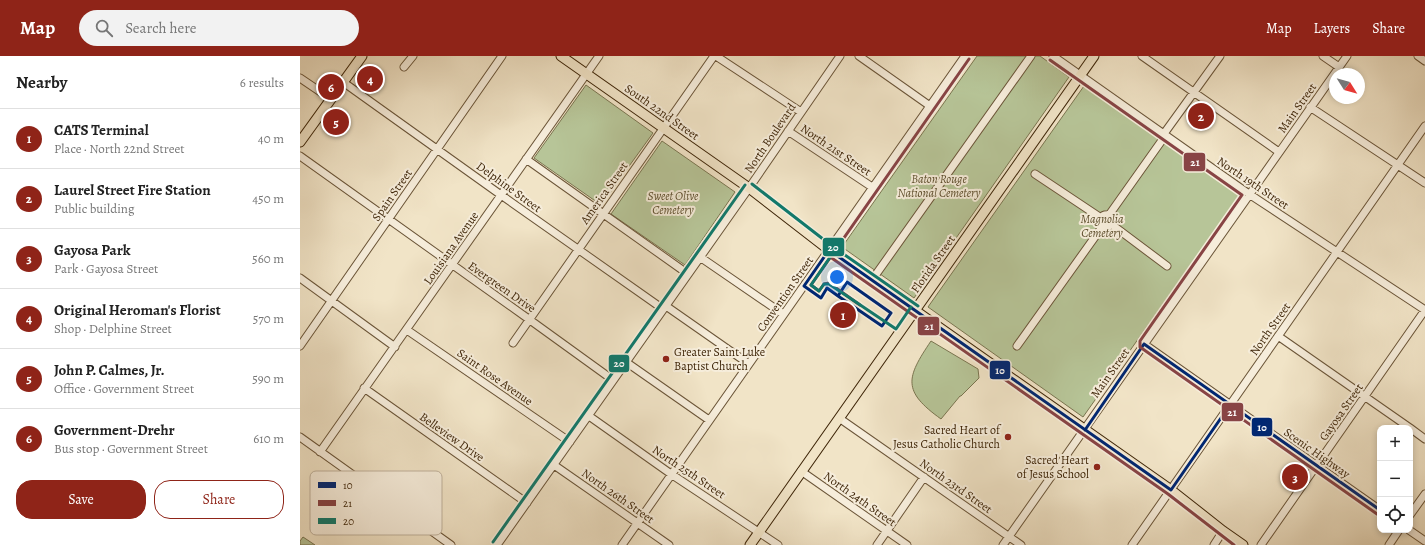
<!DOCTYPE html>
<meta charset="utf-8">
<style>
:root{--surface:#fff;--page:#f2f2f2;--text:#222;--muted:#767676;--line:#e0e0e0;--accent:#8f2418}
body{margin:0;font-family:Alegreya,serif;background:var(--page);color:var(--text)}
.controls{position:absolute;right:12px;bottom:12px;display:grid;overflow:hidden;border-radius:8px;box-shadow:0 2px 6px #0003}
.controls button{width:36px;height:36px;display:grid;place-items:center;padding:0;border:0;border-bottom:1px solid var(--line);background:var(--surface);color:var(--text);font:20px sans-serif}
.compass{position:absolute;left:1029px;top:12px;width:36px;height:36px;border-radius:50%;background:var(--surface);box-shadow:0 2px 6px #0003;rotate:127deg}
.you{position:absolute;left:537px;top:221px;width:14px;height:14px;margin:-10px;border:3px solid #fff;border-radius:50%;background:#1a73e8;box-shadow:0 0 0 6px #1a73e833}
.badge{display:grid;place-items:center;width:26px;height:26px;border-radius:50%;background:var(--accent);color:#fff;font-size:13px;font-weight:700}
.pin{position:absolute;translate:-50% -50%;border:2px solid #fff;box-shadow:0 1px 4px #0006}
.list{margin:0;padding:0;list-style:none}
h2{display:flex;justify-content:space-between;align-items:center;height:52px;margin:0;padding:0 16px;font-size:17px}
h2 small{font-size:13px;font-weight:400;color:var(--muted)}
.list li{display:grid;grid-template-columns:26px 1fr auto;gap:12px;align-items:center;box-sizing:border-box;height:60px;padding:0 16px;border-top:1px solid var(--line)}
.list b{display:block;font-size:15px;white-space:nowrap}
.list p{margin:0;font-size:13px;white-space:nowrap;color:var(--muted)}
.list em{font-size:13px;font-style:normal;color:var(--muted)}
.actions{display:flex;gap:8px;padding:12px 16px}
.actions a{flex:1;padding:9px 0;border:1px solid var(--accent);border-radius:16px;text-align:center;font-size:14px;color:var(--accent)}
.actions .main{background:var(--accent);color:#fff}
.icon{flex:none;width:22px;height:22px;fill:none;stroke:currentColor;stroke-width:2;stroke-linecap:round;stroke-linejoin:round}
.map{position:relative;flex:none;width:1125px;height:489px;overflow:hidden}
header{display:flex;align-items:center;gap:24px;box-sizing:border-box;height:56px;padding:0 20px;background:var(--accent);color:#fff}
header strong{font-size:19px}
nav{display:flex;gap:22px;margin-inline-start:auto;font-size:14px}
.search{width:280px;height:36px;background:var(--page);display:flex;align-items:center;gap:10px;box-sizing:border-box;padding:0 14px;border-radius:22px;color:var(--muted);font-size:15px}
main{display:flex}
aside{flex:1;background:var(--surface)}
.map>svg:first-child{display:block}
.green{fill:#b7c598;stroke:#7a7550}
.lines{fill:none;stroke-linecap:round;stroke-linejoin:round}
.minor-casing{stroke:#6b5538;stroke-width:9}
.major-casing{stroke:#3e2508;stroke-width:11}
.minor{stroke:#f6eddb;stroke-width:7}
.major{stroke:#f1e4c7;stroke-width:9}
.bus-1-casing{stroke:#f6eddb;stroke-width:6}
.bus-2-casing{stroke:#f6eddb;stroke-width:6}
.bus-3-casing{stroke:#f6eddb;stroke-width:6}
.bus-1{stroke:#002772;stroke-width:3}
.bus-2{stroke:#884445;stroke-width:3}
.bus-3{stroke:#12796b;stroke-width:3}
.poi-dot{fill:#8f2418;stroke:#f6eddb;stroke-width:1.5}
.labels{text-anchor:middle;stroke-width:4;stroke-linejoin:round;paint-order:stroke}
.street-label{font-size:12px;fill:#3e2508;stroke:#f6eddb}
.park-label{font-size:12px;font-style:italic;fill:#5c4d2c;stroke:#f6eddb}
.poi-label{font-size:12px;fill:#3e2508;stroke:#f6eddb;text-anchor:end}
.key{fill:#f6eddb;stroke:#bfb19c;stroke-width:1}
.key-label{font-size:11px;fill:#3e2508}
.line-badge{stroke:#f6eddb;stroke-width:1.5}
.badge-label{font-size:11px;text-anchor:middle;font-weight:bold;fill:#fff}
</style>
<header>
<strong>Map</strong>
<div class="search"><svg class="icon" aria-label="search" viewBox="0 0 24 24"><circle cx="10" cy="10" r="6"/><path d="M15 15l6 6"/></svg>Search here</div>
<nav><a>Map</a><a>Layers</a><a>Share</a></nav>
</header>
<main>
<aside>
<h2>Nearby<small>6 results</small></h2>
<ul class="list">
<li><span class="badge">1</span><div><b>CATS Terminal</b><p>Place · North 22nd Street</p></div><em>40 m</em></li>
<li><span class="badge">2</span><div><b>Laurel Street Fire Station</b><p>Public building</p></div><em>450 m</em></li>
<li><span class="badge">3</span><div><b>Gayosa Park</b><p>Park · Gayosa Street</p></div><em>560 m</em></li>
<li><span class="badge">4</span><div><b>Original Heroman's Florist</b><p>Shop · Delphine Street</p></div><em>570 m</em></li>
<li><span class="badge">5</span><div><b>John P. Calmes, Jr.</b><p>Office · Government Street</p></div><em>590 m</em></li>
<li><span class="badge">6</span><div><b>Government-Drehr</b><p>Bus stop · Government Street</p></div><em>610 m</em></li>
</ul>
<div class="actions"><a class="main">Save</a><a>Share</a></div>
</aside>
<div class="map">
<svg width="1125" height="489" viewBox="0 0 1125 489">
<rect width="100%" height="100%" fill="#f1e4c7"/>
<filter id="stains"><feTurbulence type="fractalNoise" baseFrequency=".005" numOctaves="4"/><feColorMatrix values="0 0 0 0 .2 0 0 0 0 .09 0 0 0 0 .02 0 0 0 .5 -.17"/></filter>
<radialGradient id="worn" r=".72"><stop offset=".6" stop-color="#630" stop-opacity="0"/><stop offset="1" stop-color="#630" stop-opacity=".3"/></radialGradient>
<path class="green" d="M677 0H740L769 21 614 242 542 191Z
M286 29 353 77 301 149 234 102Z
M784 30 940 139 783 361 628 251Z
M362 85 435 136 385 209 311 158Z
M631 285 678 313 679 322 661 340H660L641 363C602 335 606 322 631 285Z
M3 481 15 489H0V485Z"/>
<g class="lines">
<defs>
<path id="minor" d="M416 0 501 56
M559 0 630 50
M753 0 949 138 1125 254 961 489
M842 0 979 96
M1023 0 1039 11
M1118 0 1125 5
M104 11 113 0
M0 22 31 43
M43 26 201 139 363 253
M1010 51 1125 127
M488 75 572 131
M863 79 920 0
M0 100 230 264 313 324
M226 103 388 218
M735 118 801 162
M809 159 812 165 808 171H802C798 164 801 158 809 159L865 80
M811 168 867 210
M400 201 483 258
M0 222 95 291
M572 224 731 0
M366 250 449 308
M107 274 270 386
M978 280 1110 372
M213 287 414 0
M844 288 1080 454
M0 290 202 0
M717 290 802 171
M326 306 409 364
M64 332 227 447
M289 360 371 418 478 489
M539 362 721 489
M1110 372 1125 383
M0 381 151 489
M20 396 299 0
M254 409 369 489
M501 415 607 489
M1110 459 1125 438
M1109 474 1125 485
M197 489 449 132 540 0
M322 489 665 0
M577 489 624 421
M703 489 1047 0
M832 489 1125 70
M914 489 923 475
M1089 489 1099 474"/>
<path id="major" d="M261 0 449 132 529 194 871 434 923 475 943 489
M0 86 62 0
M450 489 794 0"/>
</defs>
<use href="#minor" class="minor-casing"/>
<use href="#major" class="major-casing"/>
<use href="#minor" class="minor"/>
<use href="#major" class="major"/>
<defs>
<path id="bus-1" d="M529 194 871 434
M529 194 504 230 521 242 527 232 538 240
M547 226 591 257 582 270 538 240Z
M844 288 1080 454
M785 374 844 288
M871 434 930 349"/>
<path id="bus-2" d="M750 4 942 139 840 285V291L1077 458
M526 198 868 438 934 489
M560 249 529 227 524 228 519 235 511 229 669 3"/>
<path id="bus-3" d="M452 128 532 190 618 250
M533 197 511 229 519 235 524 228H529L596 273 611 251
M193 486 445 129"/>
</defs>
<use href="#bus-1" class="bus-1-casing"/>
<use href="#bus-2" class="bus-2-casing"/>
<use href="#bus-3" class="bus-3-casing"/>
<use href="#bus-1" class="bus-1"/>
<use href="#bus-2" class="bus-2"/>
<use href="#bus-3" class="bus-3"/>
</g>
<g class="poi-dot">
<circle cx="366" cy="303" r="4"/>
<circle cx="708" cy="381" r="4"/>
<circle cx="797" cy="411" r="4"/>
</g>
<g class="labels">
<g class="street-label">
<text transform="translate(997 52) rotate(-55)" y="4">Main Street</text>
<text transform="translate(362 56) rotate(35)" y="4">South 22nd Street</text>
<text transform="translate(470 82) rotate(-56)" y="4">North Boulevard</text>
<text transform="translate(536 94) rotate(34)" y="4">North 21st Street</text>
<text transform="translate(953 127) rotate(34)" y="4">North 19th Street</text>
<text transform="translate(209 131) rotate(36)" y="4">Delphine Street</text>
<text transform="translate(304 137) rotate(-55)" y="4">America Street</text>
<text transform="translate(92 139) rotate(-55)" y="4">Spain Street</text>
<text transform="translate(151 192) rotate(-55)" y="4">Louisiana Avenue</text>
<text transform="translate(633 208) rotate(-55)" y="4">Florida Street</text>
<text transform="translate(202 231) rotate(35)" y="4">Evergreen Drive</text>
<text transform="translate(485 238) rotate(-55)" y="4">Convention Street</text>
<text transform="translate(970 273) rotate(-55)" y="4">North Street</text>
<text transform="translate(810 317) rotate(-55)" y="4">Main Street</text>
<text transform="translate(195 321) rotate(35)" y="4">Saint Rose Avenue</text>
<text transform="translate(1041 356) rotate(-55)" y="4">Gayosa Street</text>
<text transform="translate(152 381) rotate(35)" y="4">Belleview Drive</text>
<text transform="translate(1017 397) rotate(35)" y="4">Scenic Highway</text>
<text transform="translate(389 416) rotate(34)" y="4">North 25th Street</text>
<text transform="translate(656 430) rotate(35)" y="4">North 23rd Street</text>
<text transform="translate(318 440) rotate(35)" y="4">North 26th Street</text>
<text transform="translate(560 443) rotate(35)" y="4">North 24th Street</text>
</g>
<g class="park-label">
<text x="639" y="127">Baton Rouge<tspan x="639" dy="14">National Cemetery</tspan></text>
<text x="373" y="144">Sweet Olive<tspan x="373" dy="14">Cemetery</tspan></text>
<text x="802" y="167">Magnolia<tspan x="802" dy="14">Cemetery</tspan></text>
</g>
<g class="poi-label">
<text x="374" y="300" text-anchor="start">Greater Saint Luke<tspan x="374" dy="14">Baptist Church</tspan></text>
<text x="700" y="378">Sacred Heart of<tspan x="700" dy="14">Jesus Catholic Church</tspan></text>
<text x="789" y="408">Sacred Heart<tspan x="789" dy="14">of Jesus School</tspan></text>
</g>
</g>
<rect x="10" y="415" width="132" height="64" rx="6" class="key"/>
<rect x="18" y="426" width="18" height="6" fill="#002772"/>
<rect x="18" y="444" width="18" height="6" fill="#884445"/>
<rect x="18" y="462" width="18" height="6" fill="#12796b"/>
<g class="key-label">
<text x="43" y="433">10</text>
<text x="43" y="451">21</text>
<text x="43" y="469">20</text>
</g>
<g class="line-badge">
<rect x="883" y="96" width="23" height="20" rx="4" fill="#884445"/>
<rect x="522" y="181" width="23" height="20" rx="4" fill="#12796b"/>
<rect x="617" y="260" width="23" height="20" rx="4" fill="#884445"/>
<rect x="308" y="298" width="22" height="19" rx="4" fill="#12796b"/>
<rect x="689" y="304" width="22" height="20" rx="4" fill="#002772"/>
<rect x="921" y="346" width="23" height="20" rx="4" fill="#884445"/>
<rect x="951" y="361" width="22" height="20" rx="4" fill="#002772"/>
</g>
<g class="badge-label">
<text x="895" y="110">21</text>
<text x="533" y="195">20</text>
<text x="629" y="274">21</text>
<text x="319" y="311">20</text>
<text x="700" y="318">10</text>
<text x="932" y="360">21</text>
<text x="962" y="375">10</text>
</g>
<rect width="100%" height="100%" filter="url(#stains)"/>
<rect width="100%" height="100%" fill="url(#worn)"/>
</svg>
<div class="controls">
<button>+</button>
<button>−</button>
<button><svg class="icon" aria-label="locate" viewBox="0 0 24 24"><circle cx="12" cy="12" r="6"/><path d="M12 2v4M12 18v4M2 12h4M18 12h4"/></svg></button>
</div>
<svg class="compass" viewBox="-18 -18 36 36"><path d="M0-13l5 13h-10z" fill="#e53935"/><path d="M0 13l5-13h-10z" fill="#767676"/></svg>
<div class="you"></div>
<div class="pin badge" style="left:543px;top:259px">1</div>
<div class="pin badge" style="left:901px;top:60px">2</div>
<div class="pin badge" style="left:995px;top:421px">3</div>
<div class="pin badge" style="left:70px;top:23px">4</div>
<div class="pin badge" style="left:36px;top:66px">5</div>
<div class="pin badge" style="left:31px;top:31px">6</div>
</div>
</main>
